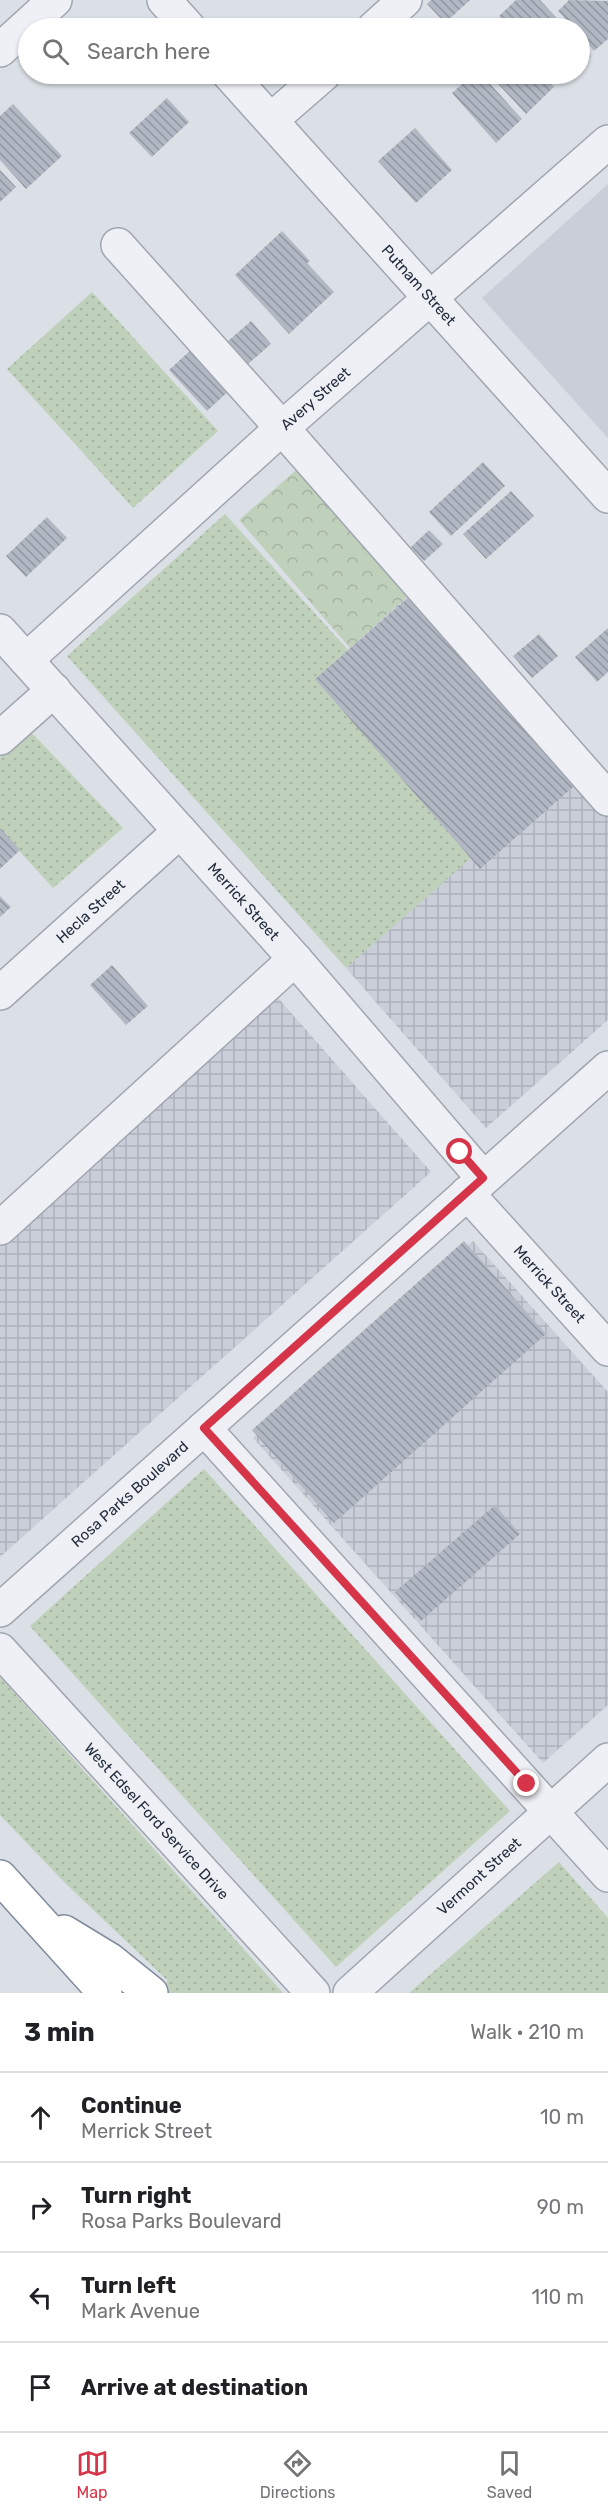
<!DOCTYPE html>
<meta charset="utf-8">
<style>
:root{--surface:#fff;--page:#f6f6f6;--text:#202124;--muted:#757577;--line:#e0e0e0;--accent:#d63549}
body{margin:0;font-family:Rubik,sans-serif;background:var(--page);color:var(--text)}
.stop{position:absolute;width:18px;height:18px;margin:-14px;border:4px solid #d63549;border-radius:50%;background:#fff}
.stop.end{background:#d63549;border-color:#fff;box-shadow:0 2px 6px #0008}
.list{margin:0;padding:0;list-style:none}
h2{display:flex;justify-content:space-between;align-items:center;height:78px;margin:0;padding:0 24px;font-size:26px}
h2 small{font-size:20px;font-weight:400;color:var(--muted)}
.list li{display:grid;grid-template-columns:39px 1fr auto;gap:18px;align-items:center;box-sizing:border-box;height:90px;padding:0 24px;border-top:2px solid var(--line)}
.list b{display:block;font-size:22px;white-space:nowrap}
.list p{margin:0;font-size:20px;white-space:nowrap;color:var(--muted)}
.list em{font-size:20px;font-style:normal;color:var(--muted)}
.icon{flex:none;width:33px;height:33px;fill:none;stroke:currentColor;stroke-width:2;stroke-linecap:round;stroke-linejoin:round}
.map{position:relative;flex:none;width:608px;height:1993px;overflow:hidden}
.search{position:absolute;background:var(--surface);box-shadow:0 2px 4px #0004;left:18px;right:18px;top:18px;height:66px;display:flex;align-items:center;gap:15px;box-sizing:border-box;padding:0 21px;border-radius:33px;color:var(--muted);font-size:22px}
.sheet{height:438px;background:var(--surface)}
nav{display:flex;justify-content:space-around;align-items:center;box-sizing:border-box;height:84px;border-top:2px solid var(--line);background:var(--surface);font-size:16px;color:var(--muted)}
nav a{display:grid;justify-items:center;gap:3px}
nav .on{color:var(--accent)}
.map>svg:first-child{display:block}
.built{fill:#c9ced9}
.industrial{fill:url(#industrial-grid)}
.grass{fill:url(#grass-dots)}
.forest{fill:url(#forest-crowns)}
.building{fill:url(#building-back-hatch)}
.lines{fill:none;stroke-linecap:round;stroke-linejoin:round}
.minor-casing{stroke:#a0a6b0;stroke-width:36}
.highway-casing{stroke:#818c9e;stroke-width:36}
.minor{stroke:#eef0f5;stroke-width:33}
.highway{stroke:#fff;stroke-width:33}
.route{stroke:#d63549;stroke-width:8}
.labels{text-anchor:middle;stroke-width:5;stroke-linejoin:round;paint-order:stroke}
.street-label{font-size:15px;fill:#242d3d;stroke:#eaeef4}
</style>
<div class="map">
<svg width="608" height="1993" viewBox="0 0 608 1993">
<defs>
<pattern id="industrial-grid" width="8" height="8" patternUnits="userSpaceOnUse" patternTransform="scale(1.5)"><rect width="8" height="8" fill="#c9ced9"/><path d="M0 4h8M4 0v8" fill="none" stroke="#acb1bb"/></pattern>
<pattern id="grass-dots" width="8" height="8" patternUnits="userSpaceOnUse" patternTransform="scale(1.5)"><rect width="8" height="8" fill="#c0d1bb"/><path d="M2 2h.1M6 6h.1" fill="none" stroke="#a5b4a2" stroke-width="1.8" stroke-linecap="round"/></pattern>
<pattern id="forest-crowns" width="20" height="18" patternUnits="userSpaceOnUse" patternTransform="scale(1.5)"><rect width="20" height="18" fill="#c0d1bb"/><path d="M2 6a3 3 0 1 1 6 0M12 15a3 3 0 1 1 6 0" fill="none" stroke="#a5b4a2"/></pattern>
<pattern id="building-back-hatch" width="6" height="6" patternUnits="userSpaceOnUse" patternTransform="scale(1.5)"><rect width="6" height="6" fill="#b2b8c3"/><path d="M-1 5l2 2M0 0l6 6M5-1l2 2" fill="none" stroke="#9196a0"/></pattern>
</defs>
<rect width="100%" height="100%" fill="#dbdfe6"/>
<path class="built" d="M608 184V438L482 298Z"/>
<path class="industrial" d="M413 591 608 812V1020L486 1128 346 968 471 857 315 679Z
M272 991 431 1172 0 1557V1240Z
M473 1241 608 1392V1705L543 1763 253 1438Z"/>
<path class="grass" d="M92 292 218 431 133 508 7 369Z
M225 514 348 650 315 679 472 857 346 968 67 656Z
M29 730 123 828 53 888 0 830V757Z
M204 1469 510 1811 336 1967 30 1626Z
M0 1677 283 1993H169L160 1987 168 1981 65 1883 0 1815Z
M559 1862 608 1918V1993H409Z"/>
<path class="forest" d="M303 464 413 591 350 648 239 520Z"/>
<path class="building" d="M431 0H470L445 23 427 4Z
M516 0H540L566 28H510L499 16Z
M569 0 608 1V39L594 51 580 35V28H574L558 11Z
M580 43 591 56 580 67Z
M473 74H481L522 119 496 143 452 93Z
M489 74H542L554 87 526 114Z
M551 74H572L561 84Z
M167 98 189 122 152 157 129 133Z
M13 104 62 156 26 189 0 160V116Z
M415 128 452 170 416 203 378 161Z
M0 170 16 187 0 202Z
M282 231 310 261 307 263 334 292 289 334 235 275Z
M251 321 271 344 248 364 227 342Z
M194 347 231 389 207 411 169 370Z
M483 462 505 486 451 536 429 512Z
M511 491 534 516 486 559 463 534Z
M47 517 67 538 26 577 6 556Z
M429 530 443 544 424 561 411 547Z
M416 591 581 780 480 869 315 679Z
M608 628V672L597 682 575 657Z
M539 634 558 656 532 678 513 656Z
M0 828 20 850 0 869Z
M0 896 11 907 0 917Z
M112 965 148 1006 126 1025 90 985Z
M464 1241 546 1334 334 1523 252 1430Z
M495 1505 520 1534 421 1621 395 1592Z"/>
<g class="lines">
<defs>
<g id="minor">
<path d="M164 0 189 28"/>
<path d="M374 28 405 0"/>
<path d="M0 50 55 0"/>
<path id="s1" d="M229 74 608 496"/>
<path d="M271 120 324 74"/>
<path d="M118 245 282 428 608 799"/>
<path id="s2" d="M0 631 295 959 483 1178"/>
<path id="s3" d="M26 660 282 428 608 142"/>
<path d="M0 738 54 690"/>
<path id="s4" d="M0 993 180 831"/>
<path id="s5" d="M467 1193 608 1349"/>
<path d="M0 1228 295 959"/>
<path d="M204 1428 608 1875"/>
<path id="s6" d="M0 1610 608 1068"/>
<path id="s7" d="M0 1650 313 1993"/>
<path id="s8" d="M350 1993 608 1760"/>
</g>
<path id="highway" d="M0 1877 105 1993
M64 1932 110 1960 151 1993"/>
</defs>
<use href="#minor" class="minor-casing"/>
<use href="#highway" class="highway-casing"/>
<use href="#minor" class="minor"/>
<use href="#highway" class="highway"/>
</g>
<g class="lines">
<path class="route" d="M460 1152 483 1178 204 1428 527 1784"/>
</g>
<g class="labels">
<g class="street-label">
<text dy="5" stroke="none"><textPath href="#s1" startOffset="284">Putnam Street</textPath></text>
<text dy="5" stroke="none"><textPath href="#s3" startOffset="390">Avery Street</textPath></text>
<text dy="5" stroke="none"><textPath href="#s2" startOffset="364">Merrick Street</textPath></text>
<text dy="5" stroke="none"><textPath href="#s4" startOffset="122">Hecla Street</textPath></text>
<text dy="5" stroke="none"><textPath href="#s5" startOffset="123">Merrick Street</textPath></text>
<text dy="5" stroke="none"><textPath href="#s6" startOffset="174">Rosa Parks Boulevard</textPath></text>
<text dy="5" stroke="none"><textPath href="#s7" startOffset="232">West Edsel Ford Service Drive</textPath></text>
<text dy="5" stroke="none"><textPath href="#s8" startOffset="174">Vermont Street</textPath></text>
</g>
</g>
</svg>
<div class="stop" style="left:460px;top:1152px"></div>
<div class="stop end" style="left:527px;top:1784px"></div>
<div class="search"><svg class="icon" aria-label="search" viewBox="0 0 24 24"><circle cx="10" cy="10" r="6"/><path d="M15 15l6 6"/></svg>Search here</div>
</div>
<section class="sheet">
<h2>3 min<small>Walk · 210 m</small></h2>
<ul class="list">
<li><svg class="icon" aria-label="ahead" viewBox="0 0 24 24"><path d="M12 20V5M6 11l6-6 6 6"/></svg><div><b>Continue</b><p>Merrick Street</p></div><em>10 m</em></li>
<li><svg class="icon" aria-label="right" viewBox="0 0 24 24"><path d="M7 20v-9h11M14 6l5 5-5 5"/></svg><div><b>Turn right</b><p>Rosa Parks Boulevard</p></div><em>90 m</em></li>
<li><svg class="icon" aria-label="left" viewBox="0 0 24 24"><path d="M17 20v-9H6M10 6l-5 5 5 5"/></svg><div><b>Turn left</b><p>Mark Avenue</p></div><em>110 m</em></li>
<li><svg class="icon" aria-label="arrive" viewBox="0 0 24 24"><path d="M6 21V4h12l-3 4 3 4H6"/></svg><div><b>Arrive at destination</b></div></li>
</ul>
</section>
<nav>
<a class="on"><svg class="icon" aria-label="map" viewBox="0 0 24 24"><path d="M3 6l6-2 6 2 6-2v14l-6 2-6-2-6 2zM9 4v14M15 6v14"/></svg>Map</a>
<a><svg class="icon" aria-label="directions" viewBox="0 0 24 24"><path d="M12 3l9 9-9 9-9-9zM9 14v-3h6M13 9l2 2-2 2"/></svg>Directions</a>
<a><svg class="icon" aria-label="saved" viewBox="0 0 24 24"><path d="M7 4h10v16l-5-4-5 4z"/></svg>Saved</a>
</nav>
